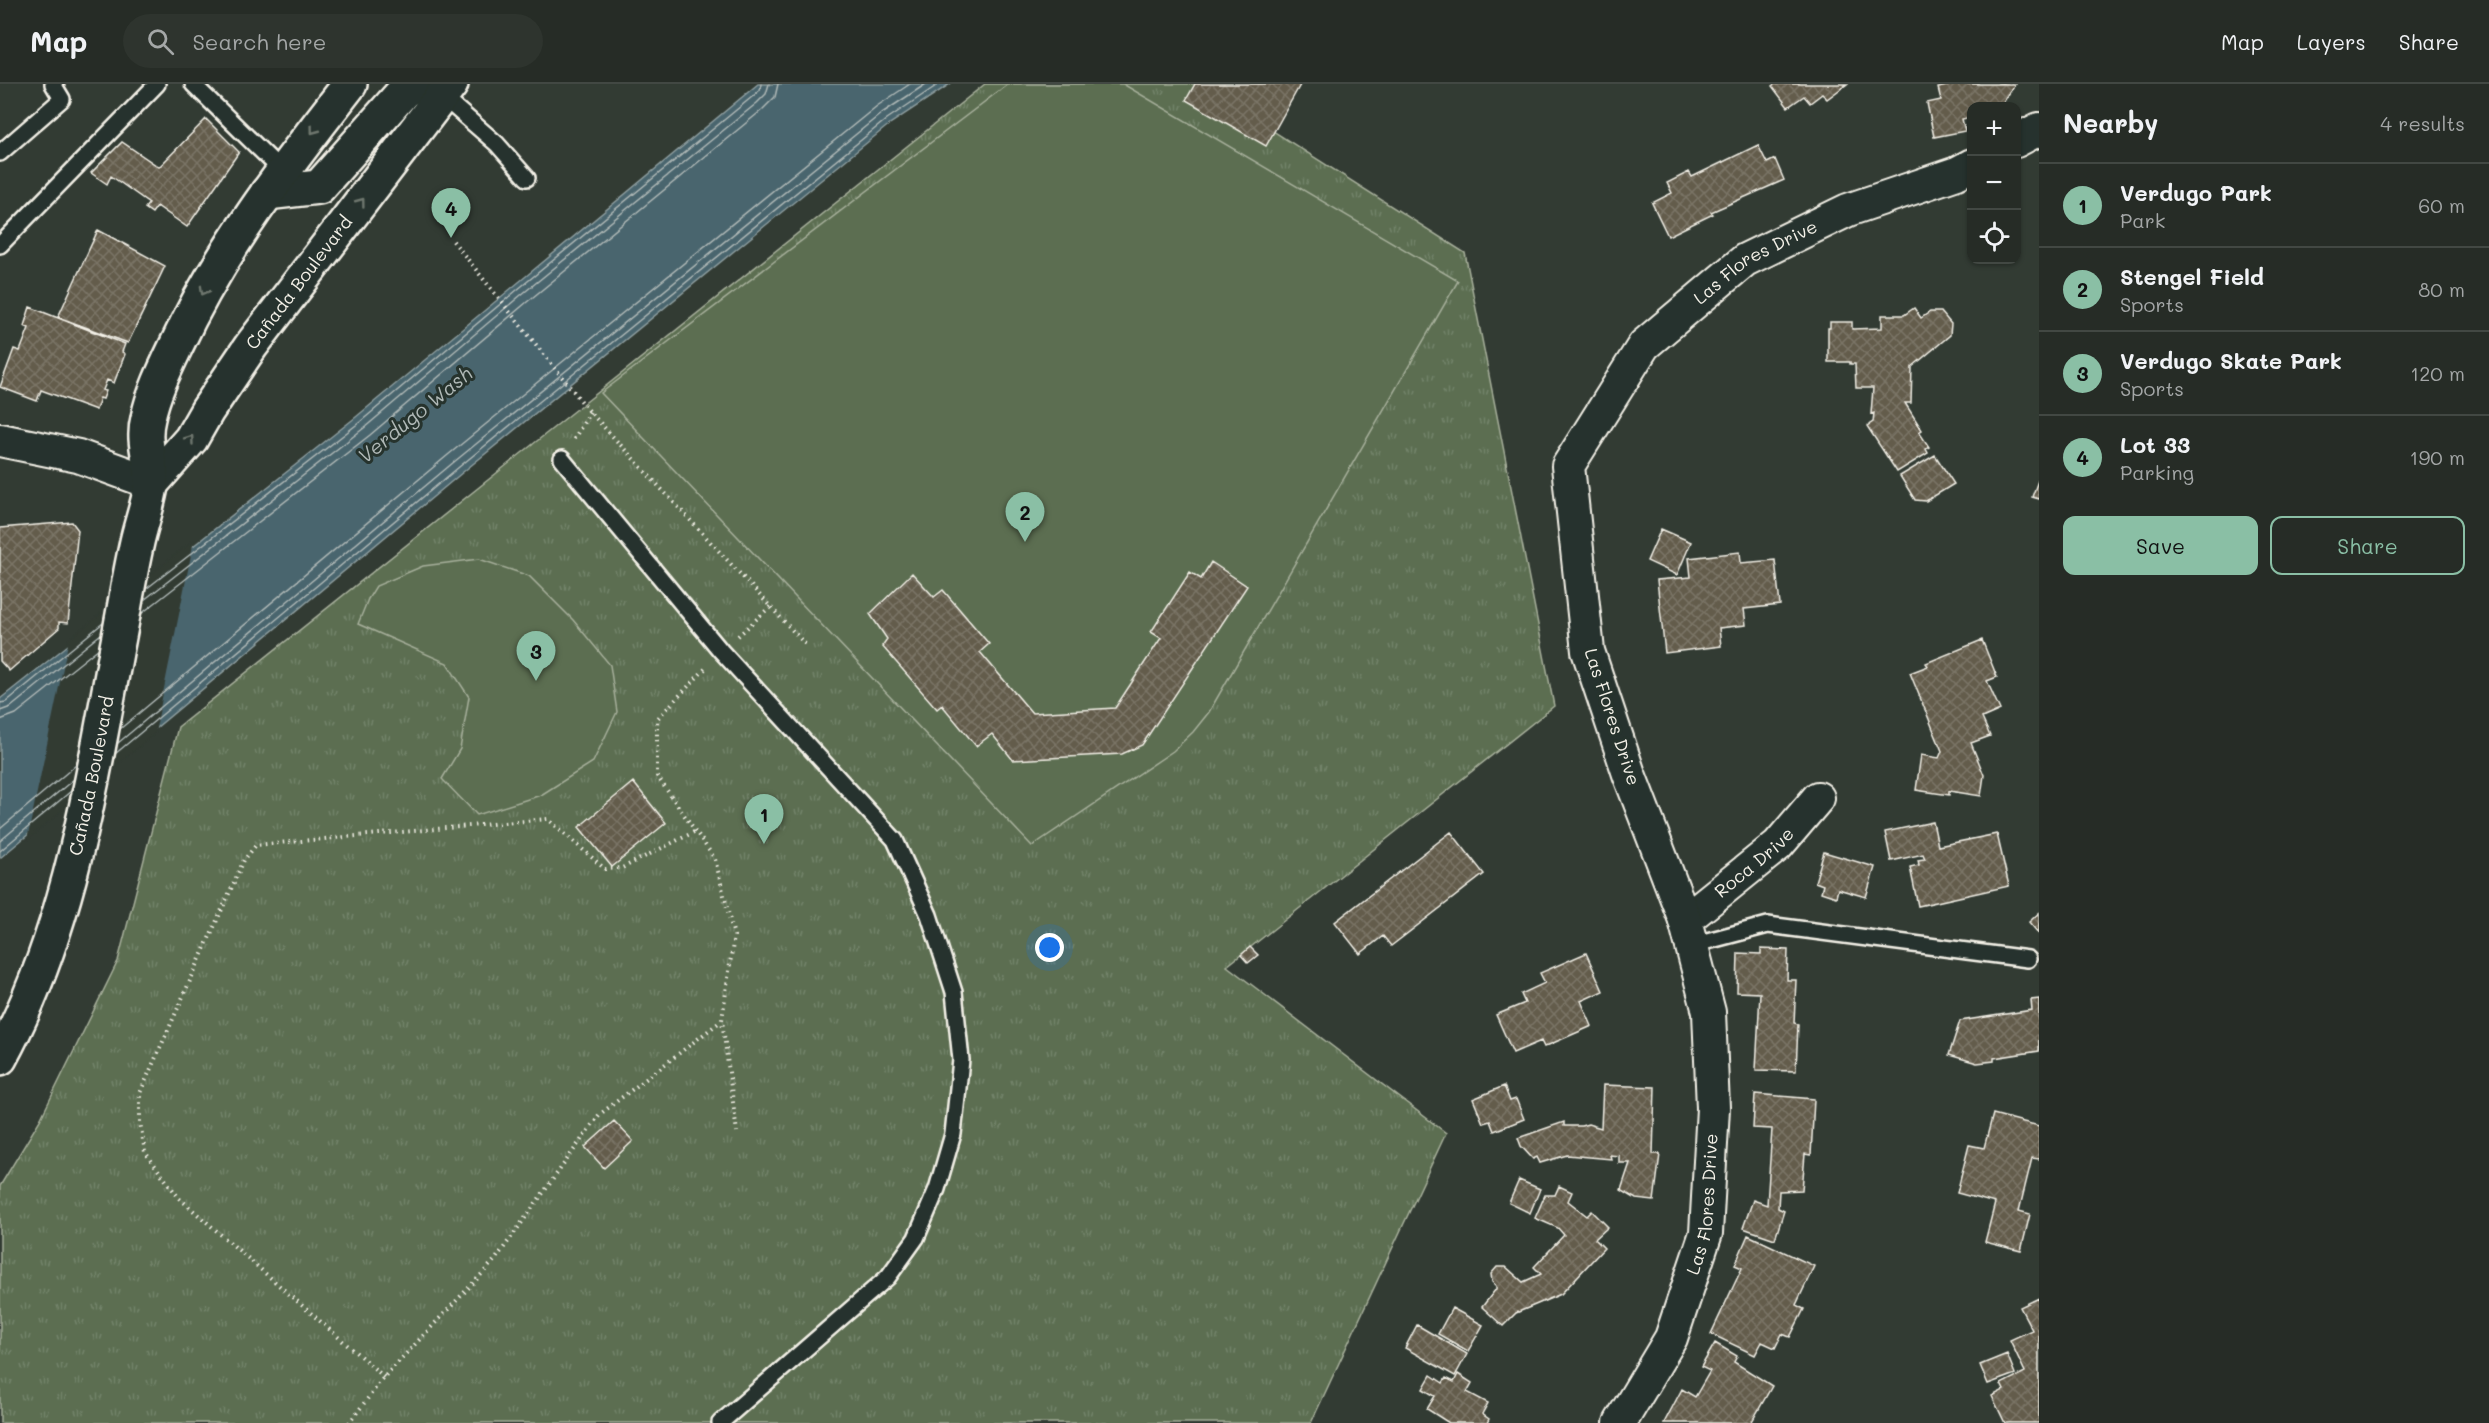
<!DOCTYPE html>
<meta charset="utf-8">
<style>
:root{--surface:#262c26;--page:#2e342e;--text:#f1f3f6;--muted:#a4a7a7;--line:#424843;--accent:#8abfa5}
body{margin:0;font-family:Mali,sans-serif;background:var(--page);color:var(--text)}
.controls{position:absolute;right:18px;top:18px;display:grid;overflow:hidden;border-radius:12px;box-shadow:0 2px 4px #0004}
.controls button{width:54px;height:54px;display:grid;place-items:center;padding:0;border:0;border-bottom:2px solid var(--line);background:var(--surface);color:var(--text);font:30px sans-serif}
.you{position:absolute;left:1050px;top:864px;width:21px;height:21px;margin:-15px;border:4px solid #fff;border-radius:50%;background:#1a73e8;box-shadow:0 0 0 9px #1a73e833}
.badge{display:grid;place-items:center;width:39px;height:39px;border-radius:50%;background:var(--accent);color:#111;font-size:20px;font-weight:700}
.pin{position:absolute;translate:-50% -50px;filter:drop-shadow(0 2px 3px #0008)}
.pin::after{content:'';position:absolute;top:32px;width:21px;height:18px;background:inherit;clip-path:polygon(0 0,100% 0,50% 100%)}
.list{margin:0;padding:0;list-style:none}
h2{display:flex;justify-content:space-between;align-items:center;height:78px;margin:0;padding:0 24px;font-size:26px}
h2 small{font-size:20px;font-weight:400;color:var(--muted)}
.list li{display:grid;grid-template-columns:39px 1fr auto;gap:18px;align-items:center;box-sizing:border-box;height:84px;padding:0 24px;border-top:2px solid var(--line)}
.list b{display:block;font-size:22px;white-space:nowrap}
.list p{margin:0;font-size:20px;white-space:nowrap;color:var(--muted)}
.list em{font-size:20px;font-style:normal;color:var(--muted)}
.actions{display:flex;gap:12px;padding:18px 24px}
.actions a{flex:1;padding:14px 0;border:2px solid var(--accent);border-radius:12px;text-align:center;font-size:21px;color:var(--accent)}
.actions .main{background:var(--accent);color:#111}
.icon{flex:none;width:33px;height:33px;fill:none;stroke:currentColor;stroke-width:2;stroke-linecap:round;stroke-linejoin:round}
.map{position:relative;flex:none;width:2039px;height:1339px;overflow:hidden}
header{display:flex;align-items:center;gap:36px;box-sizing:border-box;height:84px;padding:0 30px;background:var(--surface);border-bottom:2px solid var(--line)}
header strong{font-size:28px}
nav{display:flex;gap:33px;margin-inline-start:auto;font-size:21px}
.search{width:420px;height:54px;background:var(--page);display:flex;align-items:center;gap:15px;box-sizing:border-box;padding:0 21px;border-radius:33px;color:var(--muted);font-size:22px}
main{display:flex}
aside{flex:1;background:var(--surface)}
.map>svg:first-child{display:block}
.grass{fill:url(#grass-tufts);stroke:#a8b09c;stroke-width:1.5}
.pitch{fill:#5b6e51;stroke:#a8b09c;stroke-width:1.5}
.water{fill:#49656e;stroke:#8d9d9f;stroke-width:1.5}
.pier{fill:#323b33}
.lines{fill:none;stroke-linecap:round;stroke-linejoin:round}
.shore{stroke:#b0b9b7;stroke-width:1.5}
.building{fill:url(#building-cross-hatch);stroke:#f4f1e8;stroke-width:1.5}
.service-casing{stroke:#f4f1e8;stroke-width:20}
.minor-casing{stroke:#f4f1e8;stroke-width:36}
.secondary-casing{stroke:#f4f1e8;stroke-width:38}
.path{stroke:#f4f1e8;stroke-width:4;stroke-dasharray:1.5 4.5;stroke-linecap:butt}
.service{stroke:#26332d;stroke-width:15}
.minor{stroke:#26332d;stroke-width:32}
.secondary{stroke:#26332d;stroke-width:33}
.oneway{stroke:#6e766e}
.labels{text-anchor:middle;stroke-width:6;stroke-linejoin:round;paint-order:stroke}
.street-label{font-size:18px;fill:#f4f1e8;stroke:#26332d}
.water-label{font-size:20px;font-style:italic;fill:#b0b9b7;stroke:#26332d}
</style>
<header>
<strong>Map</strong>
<div class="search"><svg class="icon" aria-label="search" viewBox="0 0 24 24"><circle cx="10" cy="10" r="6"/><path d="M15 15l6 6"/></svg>Search here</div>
<nav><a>Map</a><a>Layers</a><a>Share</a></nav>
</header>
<main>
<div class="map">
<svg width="2039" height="1339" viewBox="0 0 2039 1339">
<defs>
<pattern id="grass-tufts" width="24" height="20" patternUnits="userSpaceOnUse" patternTransform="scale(1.5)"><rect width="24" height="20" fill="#5b6e51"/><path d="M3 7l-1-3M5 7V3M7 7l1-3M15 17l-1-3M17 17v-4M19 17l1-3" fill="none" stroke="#73836a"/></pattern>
<pattern id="building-cross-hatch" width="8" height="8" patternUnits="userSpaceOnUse" patternTransform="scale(1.5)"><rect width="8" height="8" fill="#635c4c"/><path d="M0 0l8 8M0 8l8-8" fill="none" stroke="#7a7466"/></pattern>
</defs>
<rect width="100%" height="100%" fill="#323b33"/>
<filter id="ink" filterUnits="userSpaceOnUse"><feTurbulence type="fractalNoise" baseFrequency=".0167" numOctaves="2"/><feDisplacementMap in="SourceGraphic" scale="12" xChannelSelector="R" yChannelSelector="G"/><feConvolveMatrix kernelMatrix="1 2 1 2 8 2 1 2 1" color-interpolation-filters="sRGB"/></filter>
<g filter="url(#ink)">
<path class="grass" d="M985 0H1199L1465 169 1554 622 1227 882 1446 1049 1311 1339H0V1102L40 1036 118 877 178 643Z"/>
<path class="pitch" d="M1008 0H1123L1458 197 1209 628 1193 648 1173 667 1032 762 601 309Z
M479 475 529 492 573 536 610 581 617 628 593 678 541 711 477 731 442 695 460 665 469 613 447 579 358 540 368 515 376 502 423 482Z"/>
<path class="water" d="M758 0H950L891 39 463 388 0 774V615L356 333Z"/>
<path class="pier" d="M194 456 155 649 27 756 69 555Z"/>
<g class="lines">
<path class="shore" d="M146 505 360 338 517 206 752 13 760 6 761 0
M144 516 364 344 521 211 757 19 766 10 769 0
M141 530 370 351 527 218 762 26 775 13 778 0
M0 619 6 618 103 539
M0 627 11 623 101 550
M0 636 16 630 99 564
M120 645 448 371 877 22 910 0
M118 659 454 378 882 29 926 0
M115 670 459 383 887 35 939 0
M0 745 76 681
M0 757 74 695
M0 767 71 707"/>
</g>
<path class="building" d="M1195 0H1299L1300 1 1266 62 1186 16Z
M1775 0H1847L1827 15 1822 10 1810 19 1804 12 1788 23 1772 2Z
M2015 0 2001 22H1972V33L1962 35 1965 47 1934 53 1927 19 1941 16 1938 4 1956 0Z
M206 35 239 68 187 143 157 122 152 129 145 124 149 119 111 92 107 100 91 89 122 58 159 83Z
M1758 61 1767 79 1775 75 1784 96 1711 128 1713 130 1668 152 1652 119 1672 109 1667 99 1689 88 1692 93Z
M98 146 165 182 128 259 58 233Z
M30 223 125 260 122 268 125 270 114 299 107 296 103 306 106 307 103 315 100 314 96 326 41 306 37 317 0 303 14 265 20 267 29 244 24 242Z
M1914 224 1921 234 1930 228H1941L1951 240 1950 251 1912 283 1911 319H1905L1922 346 1919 348 1929 363 1926 365 1928 369 1897 388 1867 342 1873 338 1874 329 1871 330 1873 304H1856L1855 280H1850V278H1828V244H1830V238H1852V245L1882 244V231H1904Z
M1935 371 1954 400 1926 417 1915 416 1900 392Z
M2039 394V415L2032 413Z
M72 438 78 446 68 539 59 538V544L9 587 0 577V444Z
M1661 445 1691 458 1677 491 1647 477Z
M1740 468 1741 479 1775 476 1780 521 1744 525 1746 541 1719 544 1721 562 1665 569 1657 496 1691 493 1689 474Z
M1211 478 1247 502 1142 661 1122 670 1013 676 992 650 976 662 942 621 937 625 882 562 887 555 870 530 912 489 934 513 943 506 989 560 980 568 1032 629 1115 624 1161 554 1151 548 1190 488 1201 495Z
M1982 556 1997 593 1987 597 2000 626 1982 634 1990 652 1971 659 1984 691 1981 712 1949 707V711L1916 706 1921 671 1939 674 1942 667 1910 589 1928 582 1926 579Z
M633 698 666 739 612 783 579 743Z
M1933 738 1938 762 1997 750 2009 802 1918 822 1910 783 1919 781 1918 776 1925 775 1923 770 1891 777 1885 748Z
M1451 748 1484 790 1391 862 1383 852 1360 870 1335 838Z
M1824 768 1875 783 1866 813 1838 805 1836 813 1821 808 1823 801 1815 798Z
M2039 829V850L2029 838Z
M1250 863 1258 871 1248 879 1241 871Z
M1761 865 1788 866 1787 896H1796L1794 939 1798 940 1796 987 1756 986 1760 909 1737 908 1738 869 1761 870Z
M1586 869 1603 907 1581 917 1592 942 1544 963 1541 957 1513 969 1496 931 1525 919 1521 910 1545 899 1540 889Z
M2039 915V967L1994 974V977L1977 979 1949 971 1960 937 2032 926 2031 916Z
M1603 1001 1655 1003 1653 1070H1660L1654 1117 1636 1115 1621 1106 1630 1079H1619V1072L1610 1071 1611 1075 1567 1071 1540 1079 1537 1073 1533 1075 1521 1062 1518 1054 1564 1038V1042H1581L1588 1040 1601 1044Z
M1504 1002 1510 1017 1516 1015 1524 1035 1494 1047 1490 1037 1483 1039 1473 1015Z
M1755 1010 1814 1015 1811 1071 1805 1070 1802 1106 1779 1107 1778 1124 1784 1127 1775 1155 1743 1144 1753 1116 1767 1121 1772 1045 1753 1044Z
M1993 1030 2039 1042V1075L2032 1074 2019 1127 2030 1130 2021 1167 1985 1158 1995 1119 1957 1109 1969 1061 1984 1064Z
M614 1037 633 1057 604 1084 585 1063Z
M1519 1096 1540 1105 1530 1129 1509 1119Z
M1559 1102 1572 1108 1568 1117 1587 1132 1592 1127 1608 1143 1595 1155 1604 1164 1561 1210 1516 1229 1503 1242 1482 1223 1496 1205V1202L1492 1198 1491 1190 1497 1183H1506L1523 1198 1541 1190 1534 1183 1564 1151 1558 1144 1535 1134 1545 1111H1555Z
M1748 1151 1814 1182 1796 1221 1804 1225 1790 1253 1782 1250 1775 1264 1762 1258 1755 1271 1711 1250 1742 1184 1735 1181Z
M2039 1214V1339H2005L1992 1312 2004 1306 2001 1300 2025 1288 2010 1256 2032 1246 2020 1223Z
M1452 1224 1483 1241 1468 1267 1438 1250Z
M1417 1241 1467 1270 1455 1292 1405 1264Z
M1715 1259 1737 1272 1734 1278 1772 1302 1751 1339H1664L1682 1305 1695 1313 1710 1287 1701 1283Z
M2007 1270 2015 1290 1988 1300 1980 1281Z
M1458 1290 1472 1299 1467 1308 1488 1319 1482 1330 1489 1335 1487 1339H1449L1427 1325 1435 1312 1423 1305 1431 1291 1443 1299 1446 1294 1454 1298Z"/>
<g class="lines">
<defs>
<path id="service" d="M193 0 283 88
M442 12 497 60 527 94
M0 69 62 15 53 0
M0 161 157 0
M562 375 721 567 895 756 929 831 954 908 961 976 953 1050 937 1105 916 1154 888 1193 720 1339
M1692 861 1768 841 2028 875"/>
<g id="minor">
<path d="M2016 57 2039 45"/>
<path d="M0 356 78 372 152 399"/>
<path id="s1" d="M1685 836 1778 761 1818 714"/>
<path id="s2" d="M1620 1339 1671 1254 1706 1149 1713 1024 1709 928 1685 836 1629 690 1588 567 1568 382 1644 261 1745 176 1848 126 1957 89 1972 81"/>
</g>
<g id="secondary">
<path d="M267 109 319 103 404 7 417 0"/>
<path id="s3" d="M152 399 191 355 207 327 251 262 451 0"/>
<path id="s4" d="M0 974C69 848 91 702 117 563 124 528 129 493 137 458 141 440 148 421 151 402 154 380 141 361 148 334 153 309 166 283 177 260 221 165 286 82 350 0"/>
</g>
</defs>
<use href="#service" class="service-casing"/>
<use href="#minor" class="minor-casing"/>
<use href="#secondary" class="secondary-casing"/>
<path class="path" d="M453 157 590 328 805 560
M574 355 590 328
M738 552 771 522
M705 585 657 635V692L715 775 734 852 722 936 737 1048
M384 1293 179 1114 145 1068 140 1038V1009L244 776 256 761 548 735 605 785 622 784 696 747
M349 1339 384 1293 495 1176 599 1031 721 937"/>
<use href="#service" class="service"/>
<use href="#minor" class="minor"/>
<use href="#secondary" class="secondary"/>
</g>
<defs><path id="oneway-chevron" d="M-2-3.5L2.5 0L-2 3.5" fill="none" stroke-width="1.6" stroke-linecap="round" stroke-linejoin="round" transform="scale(1.5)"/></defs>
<g class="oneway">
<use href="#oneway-chevron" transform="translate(314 46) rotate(127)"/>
<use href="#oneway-chevron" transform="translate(361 118) rotate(-53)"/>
<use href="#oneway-chevron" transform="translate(204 207) rotate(119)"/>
<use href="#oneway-chevron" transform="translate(190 355) rotate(-54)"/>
</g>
</g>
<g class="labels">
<g class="street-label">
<text dy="6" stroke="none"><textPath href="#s2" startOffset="1281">Las Flores Drive</textPath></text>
<text dy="6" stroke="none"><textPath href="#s3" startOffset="249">Cañada Boulevard</textPath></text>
<text transform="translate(1612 633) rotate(72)" y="6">Las Flores Drive</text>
<text dy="6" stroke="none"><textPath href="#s4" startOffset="298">Cañada Boulevard</textPath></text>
<text dy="6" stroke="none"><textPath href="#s1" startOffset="90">Roca Drive</textPath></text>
<text dy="6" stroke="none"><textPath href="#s2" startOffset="238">Las Flores Drive</textPath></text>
</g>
<g class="water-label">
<text transform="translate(415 331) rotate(-39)" y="7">Verdugo Wash</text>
</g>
</g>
</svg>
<div class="controls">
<button>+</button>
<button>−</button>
<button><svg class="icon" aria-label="locate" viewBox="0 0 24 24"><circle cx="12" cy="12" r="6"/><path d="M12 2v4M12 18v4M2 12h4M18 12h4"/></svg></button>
</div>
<div class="you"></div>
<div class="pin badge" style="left:764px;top:760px">1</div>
<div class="pin badge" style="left:1025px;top:458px">2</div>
<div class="pin badge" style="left:536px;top:597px">3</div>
<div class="pin badge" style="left:451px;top:154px">4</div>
</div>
<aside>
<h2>Nearby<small>4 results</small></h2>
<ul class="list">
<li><span class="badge">1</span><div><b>Verdugo Park</b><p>Park</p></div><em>60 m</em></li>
<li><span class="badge">2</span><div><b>Stengel Field</b><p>Sports</p></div><em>80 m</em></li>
<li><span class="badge">3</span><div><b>Verdugo Skate Park</b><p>Sports</p></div><em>120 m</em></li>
<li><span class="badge">4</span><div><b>Lot 33</b><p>Parking</p></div><em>190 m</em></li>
</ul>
<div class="actions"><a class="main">Save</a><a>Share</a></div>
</aside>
</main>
